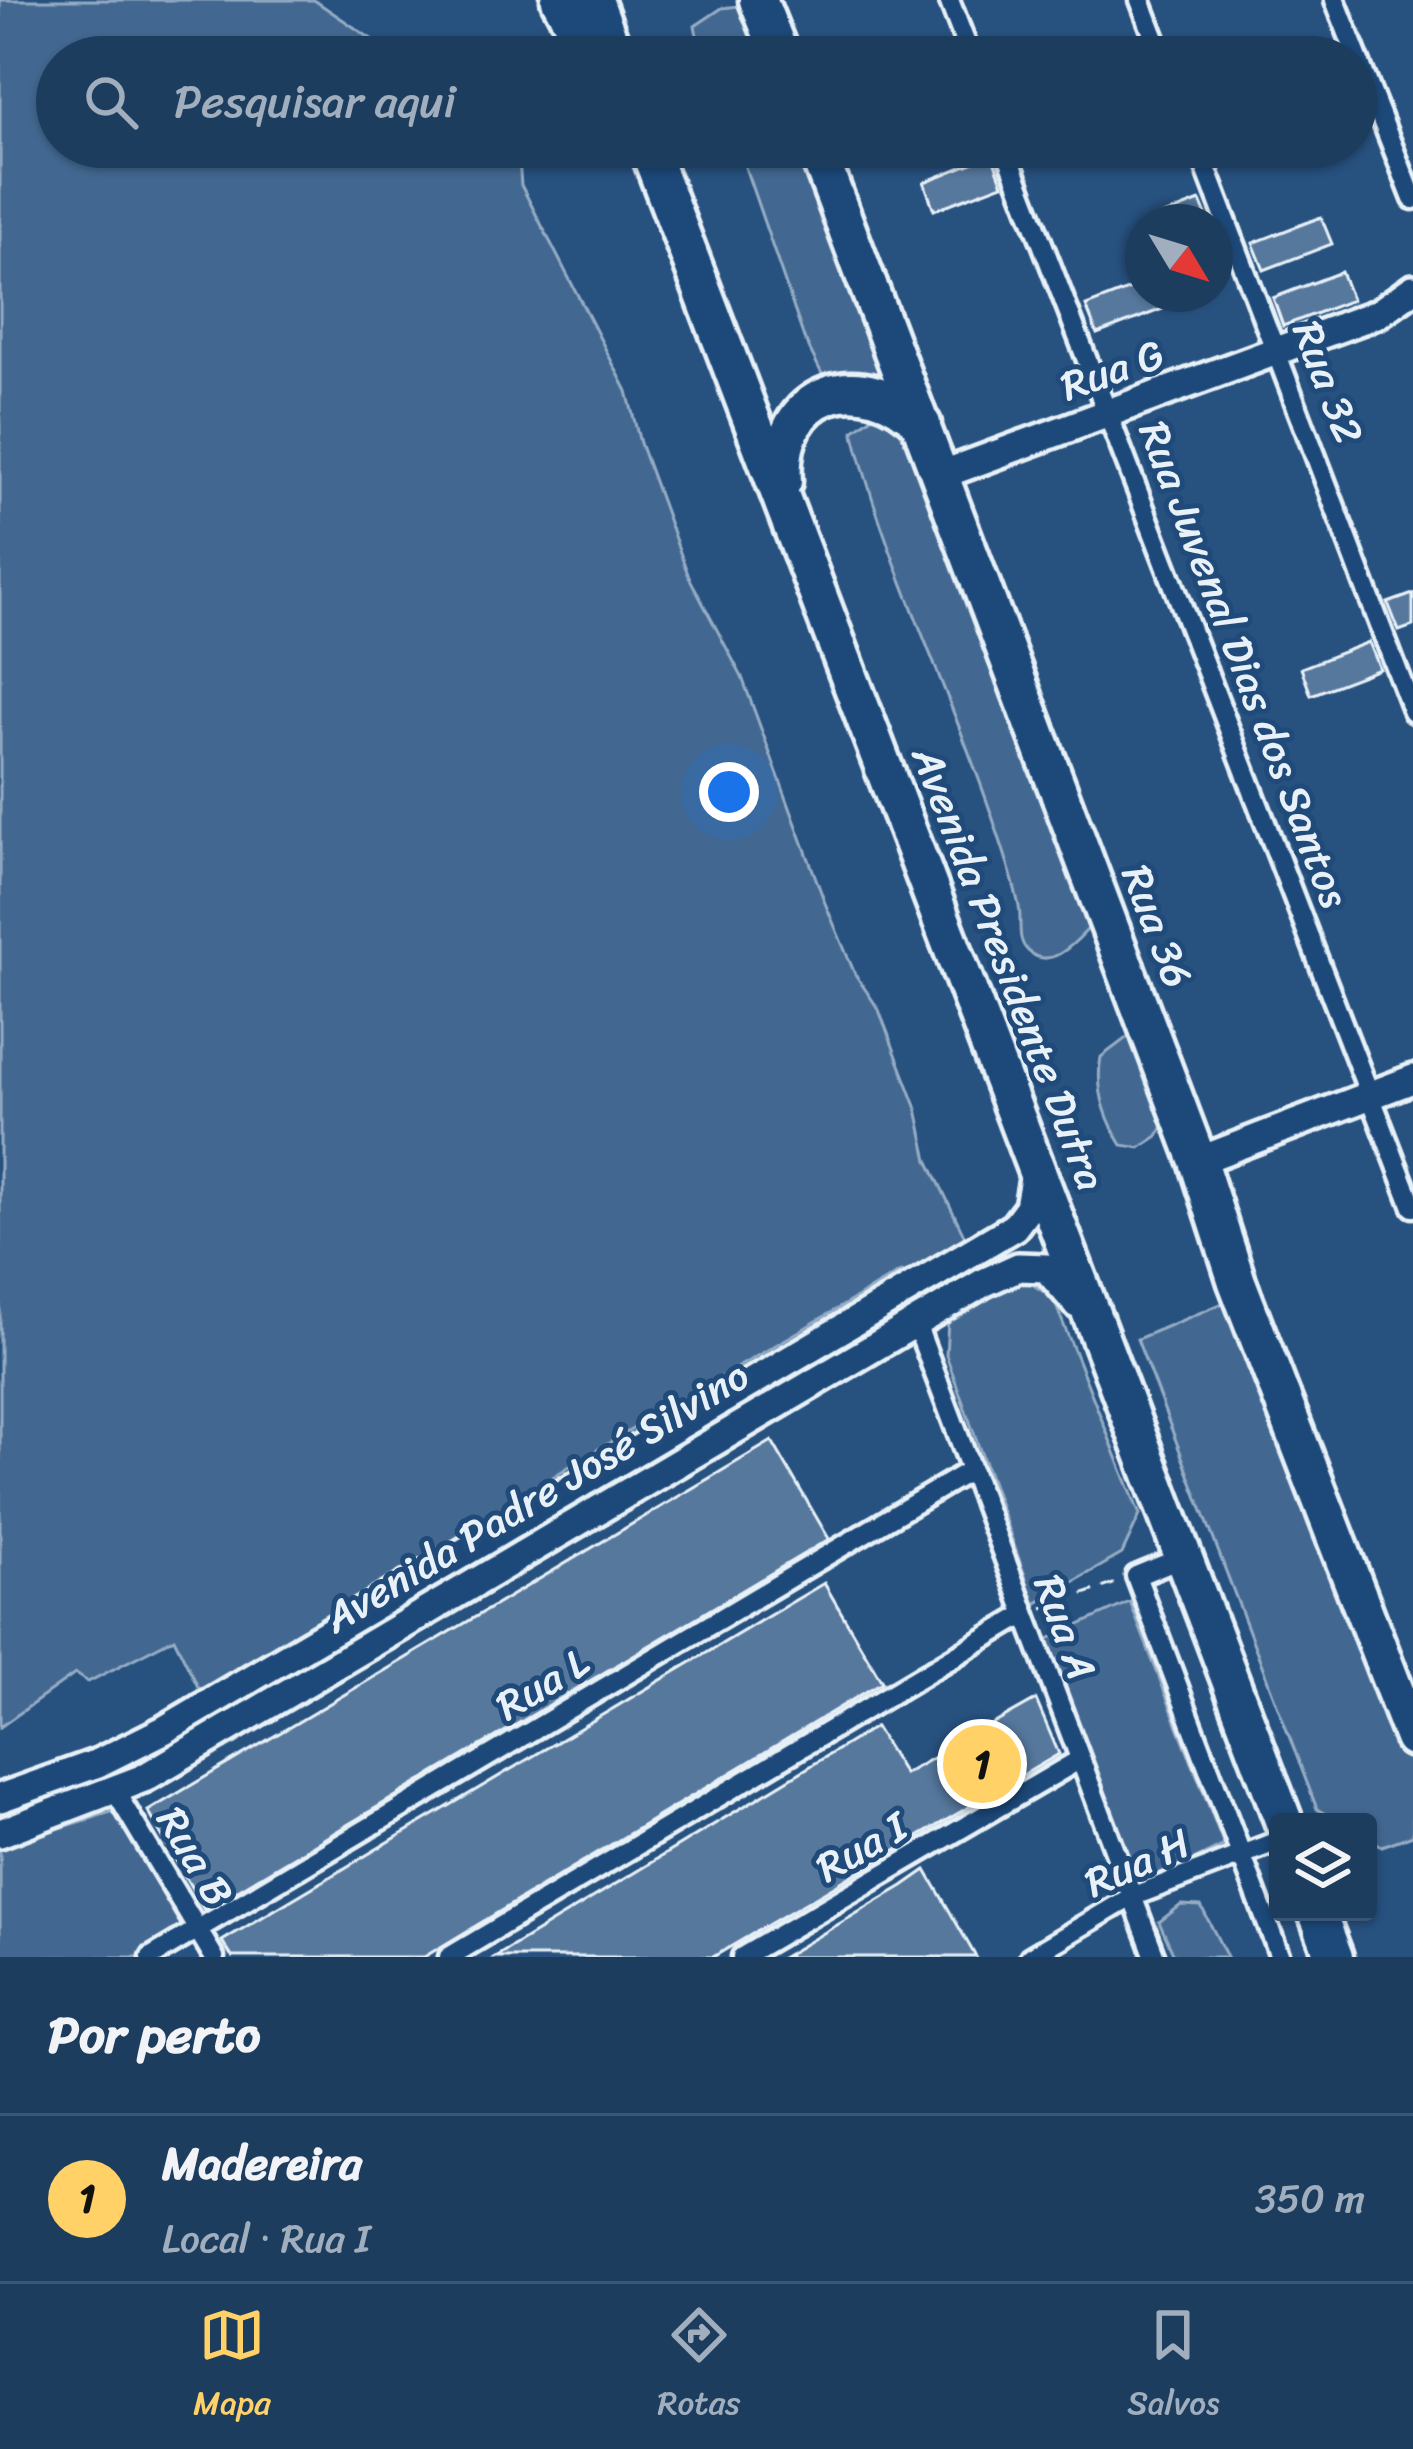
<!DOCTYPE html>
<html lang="pt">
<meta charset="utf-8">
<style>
:root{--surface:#1d3d5f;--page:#254465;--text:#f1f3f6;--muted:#a0aebd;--line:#3b5674;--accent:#ffd166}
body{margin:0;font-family:Sriracha,sans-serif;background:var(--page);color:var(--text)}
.controls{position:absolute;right:36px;bottom:36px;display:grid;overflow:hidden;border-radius:12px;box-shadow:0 3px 9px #0004}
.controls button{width:108px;height:108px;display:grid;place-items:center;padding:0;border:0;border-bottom:3px solid var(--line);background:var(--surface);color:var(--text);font:60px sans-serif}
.compass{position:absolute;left:1125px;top:204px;width:108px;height:108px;border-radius:50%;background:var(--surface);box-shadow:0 3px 9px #0004;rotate:128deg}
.you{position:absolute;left:729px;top:792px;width:42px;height:42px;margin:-30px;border:9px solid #fff;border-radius:50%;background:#1a73e8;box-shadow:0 0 0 18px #1a73e833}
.badge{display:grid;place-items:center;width:78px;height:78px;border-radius:50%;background:var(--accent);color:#111;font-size:39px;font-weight:700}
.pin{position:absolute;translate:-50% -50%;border:6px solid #fff;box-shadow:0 3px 12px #0006}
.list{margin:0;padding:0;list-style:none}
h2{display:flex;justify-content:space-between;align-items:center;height:156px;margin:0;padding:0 48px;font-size:51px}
h2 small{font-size:39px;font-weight:400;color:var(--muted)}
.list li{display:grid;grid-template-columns:78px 1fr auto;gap:36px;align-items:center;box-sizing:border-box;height:168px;padding:0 48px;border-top:3px solid var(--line)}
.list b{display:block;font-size:45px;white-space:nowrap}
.list p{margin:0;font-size:39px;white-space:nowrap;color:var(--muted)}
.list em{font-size:39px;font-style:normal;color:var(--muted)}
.icon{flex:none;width:66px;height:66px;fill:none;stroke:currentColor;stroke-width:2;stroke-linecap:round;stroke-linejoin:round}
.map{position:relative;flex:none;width:1413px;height:1957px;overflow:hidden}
.search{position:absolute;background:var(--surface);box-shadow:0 3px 9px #0004;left:36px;right:36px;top:36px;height:132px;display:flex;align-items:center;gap:30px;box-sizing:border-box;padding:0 42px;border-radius:66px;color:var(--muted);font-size:45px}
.sheet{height:324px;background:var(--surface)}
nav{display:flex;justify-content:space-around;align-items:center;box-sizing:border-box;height:168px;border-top:3px solid var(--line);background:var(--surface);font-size:33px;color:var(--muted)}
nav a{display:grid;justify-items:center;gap:6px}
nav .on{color:var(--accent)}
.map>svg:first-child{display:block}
.green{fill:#436891;stroke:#96acc4;stroke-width:3}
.building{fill:#57789d;stroke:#e8f1f8;stroke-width:3}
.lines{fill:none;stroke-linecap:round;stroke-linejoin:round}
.street-casing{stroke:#e8f1f8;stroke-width:27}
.secondary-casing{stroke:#e8f1f8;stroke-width:36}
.highway-casing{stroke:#e8f1f8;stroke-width:45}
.path{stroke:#e8f1f8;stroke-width:3;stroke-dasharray:12 9;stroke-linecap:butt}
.street{stroke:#1f4a7a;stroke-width:18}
.secondary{stroke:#1f4a7a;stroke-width:27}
.highway{stroke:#1f4a7a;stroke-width:36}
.labels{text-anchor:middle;stroke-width:10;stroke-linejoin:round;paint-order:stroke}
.street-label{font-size:42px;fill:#e8f1f8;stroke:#1f4a7a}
</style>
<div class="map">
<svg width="1413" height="1957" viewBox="0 0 1413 1957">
<rect width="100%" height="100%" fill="#27517f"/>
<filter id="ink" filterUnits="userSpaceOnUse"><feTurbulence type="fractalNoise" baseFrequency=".00833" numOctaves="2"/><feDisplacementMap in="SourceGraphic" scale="24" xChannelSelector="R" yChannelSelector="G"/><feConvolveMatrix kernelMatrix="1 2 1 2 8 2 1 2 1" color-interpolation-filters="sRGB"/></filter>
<g filter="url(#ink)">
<path class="green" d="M0 0H314L398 57H57V147H518L521 185 627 391 640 443 689 577 742 677 825 903 855 974 879 1010 917 1109 928 1160 965 1237 959 1252 918 1280 902 1271 573 1464 204 1699 174 1638 88 1682 75 1674 0 1727Z
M747 5 783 57H702L695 26 722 8Z
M738 147H819L887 363 872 377 825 380 804 338Z
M880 411 903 417 1070 830 1088 929C1074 944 1049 971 1028 951 1016 940 1022 922 1019 907 1014 881 1005 854 996 828 952 694 887 567 853 431Z
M1129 1036 1148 1044 1175 1103 1158 1136 1140 1148 1122 1145C1105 1118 1095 1089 1101 1057Z
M1017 1274 1053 1298 1140 1515 1122 1554 1035 1604 946 1355 948 1320Z
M1235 1298 1413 1758V1835L1382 1846 1368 1838V1822H1339L1317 1809 1137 1339Z
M1130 1602 1224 1845 1141 1886 1042 1642Z
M114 1811 186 1931 142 1957H0V1847Z
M1181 1905 1201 1906 1227 1957H1175L1159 1922Z"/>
<path class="building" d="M992 155 1003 184 934 210 924 182Z
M1200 201 1209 222H1148V221Z
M1321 217 1332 244 1264 270 1253 243Z
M1341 272 1352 300 1283 326 1273 298Z
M1143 284V294H1160L1165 308 1097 334 1086 306Z
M1413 594V626L1399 631 1388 603Z
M1369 642 1380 669 1311 695 1301 668Z
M772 1441 829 1539 204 1910 148 1811Z
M824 1583 882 1682 424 1957H232L222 1941Z
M1036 1700 1059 1754 713 1957H495L875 1727 904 1774Z
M926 1870 976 1957H783L903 1886Z"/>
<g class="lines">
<defs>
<path id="street" d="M949 0 971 57
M1140 0 1162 57
M1335 0 1413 199
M1005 147 1413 1207
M1198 147 1413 712
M915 1321 1155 1957
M1187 1555 1136 1576 1280 1957
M115 1791 214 1957
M151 1957 969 1471
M449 1957 1024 1615
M742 1957 1077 1761
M1030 1957 1131 1897 1278 1841"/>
<path id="secondary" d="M941 475 1379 313 1413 289
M1198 1161 1413 1079
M0 1798 98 1763 164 1730 1014 1227 1029 1207 1035 1173
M0 1833 144 1778 983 1283 1018 1267 1046 1268 1077 1304"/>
<path id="highway" d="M560 0 591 57
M594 0 615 57
M758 0 781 57
M648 147 1284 1822
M816 147 1198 1161 1237 1282 1413 1738
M783 481C776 390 862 363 922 424
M1317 1912 1334 1957"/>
</defs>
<use href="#street" class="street-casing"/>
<use href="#secondary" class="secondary-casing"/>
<use href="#highway" class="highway-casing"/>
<path class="path" d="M1043 1608 1119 1582"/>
<use href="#street" class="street"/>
<use href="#secondary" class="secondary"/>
<use href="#highway" class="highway"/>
</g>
</g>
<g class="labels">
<g class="street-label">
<text transform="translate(1112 369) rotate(-20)" y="15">Rua G</text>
<text transform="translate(1329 382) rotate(69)" y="15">Rua 32</text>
<text transform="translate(1245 664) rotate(69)" y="15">Rua Juvenal Dias dos Santos</text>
<text transform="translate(1158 926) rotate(69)" y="15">Rua 36</text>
<text transform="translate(1010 968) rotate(69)" y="15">Avenida Presidente Dutra</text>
<text transform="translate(536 1496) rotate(-31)" y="15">Avenida Padre José Silvino</text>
<text transform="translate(1066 1627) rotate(70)" y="15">Rua A</text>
<text transform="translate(542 1683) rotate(-31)" y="15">Rua L</text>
<text transform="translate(861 1846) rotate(-30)" y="15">Rua I</text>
<text transform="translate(196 1856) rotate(59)" y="15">Rua B</text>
<text transform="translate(1137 1862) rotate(-24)" y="15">Rua H</text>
</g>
</g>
</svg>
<div class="controls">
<button><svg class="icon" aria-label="layers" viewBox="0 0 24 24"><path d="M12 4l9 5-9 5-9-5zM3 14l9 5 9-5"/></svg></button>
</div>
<svg class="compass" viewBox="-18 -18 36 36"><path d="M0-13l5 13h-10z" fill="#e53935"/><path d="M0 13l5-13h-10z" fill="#a0aebd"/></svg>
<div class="you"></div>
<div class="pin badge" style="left:982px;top:1764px">1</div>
<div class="search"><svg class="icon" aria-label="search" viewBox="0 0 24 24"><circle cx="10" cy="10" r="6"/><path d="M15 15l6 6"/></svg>Pesquisar aqui</div>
</div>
<section class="sheet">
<h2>Por perto<small></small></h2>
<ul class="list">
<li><span class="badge">1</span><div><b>Madereira</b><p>Local · Rua I</p></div><em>350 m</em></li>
</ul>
</section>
<nav>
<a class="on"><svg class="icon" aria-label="map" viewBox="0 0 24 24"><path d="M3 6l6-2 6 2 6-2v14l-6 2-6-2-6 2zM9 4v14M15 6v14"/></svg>Mapa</a>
<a><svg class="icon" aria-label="directions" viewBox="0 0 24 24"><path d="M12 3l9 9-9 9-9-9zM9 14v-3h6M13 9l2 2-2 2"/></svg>Rotas</a>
<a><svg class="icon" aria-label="saved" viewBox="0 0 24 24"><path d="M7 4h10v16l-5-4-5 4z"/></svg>Salvos</a>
</nav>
